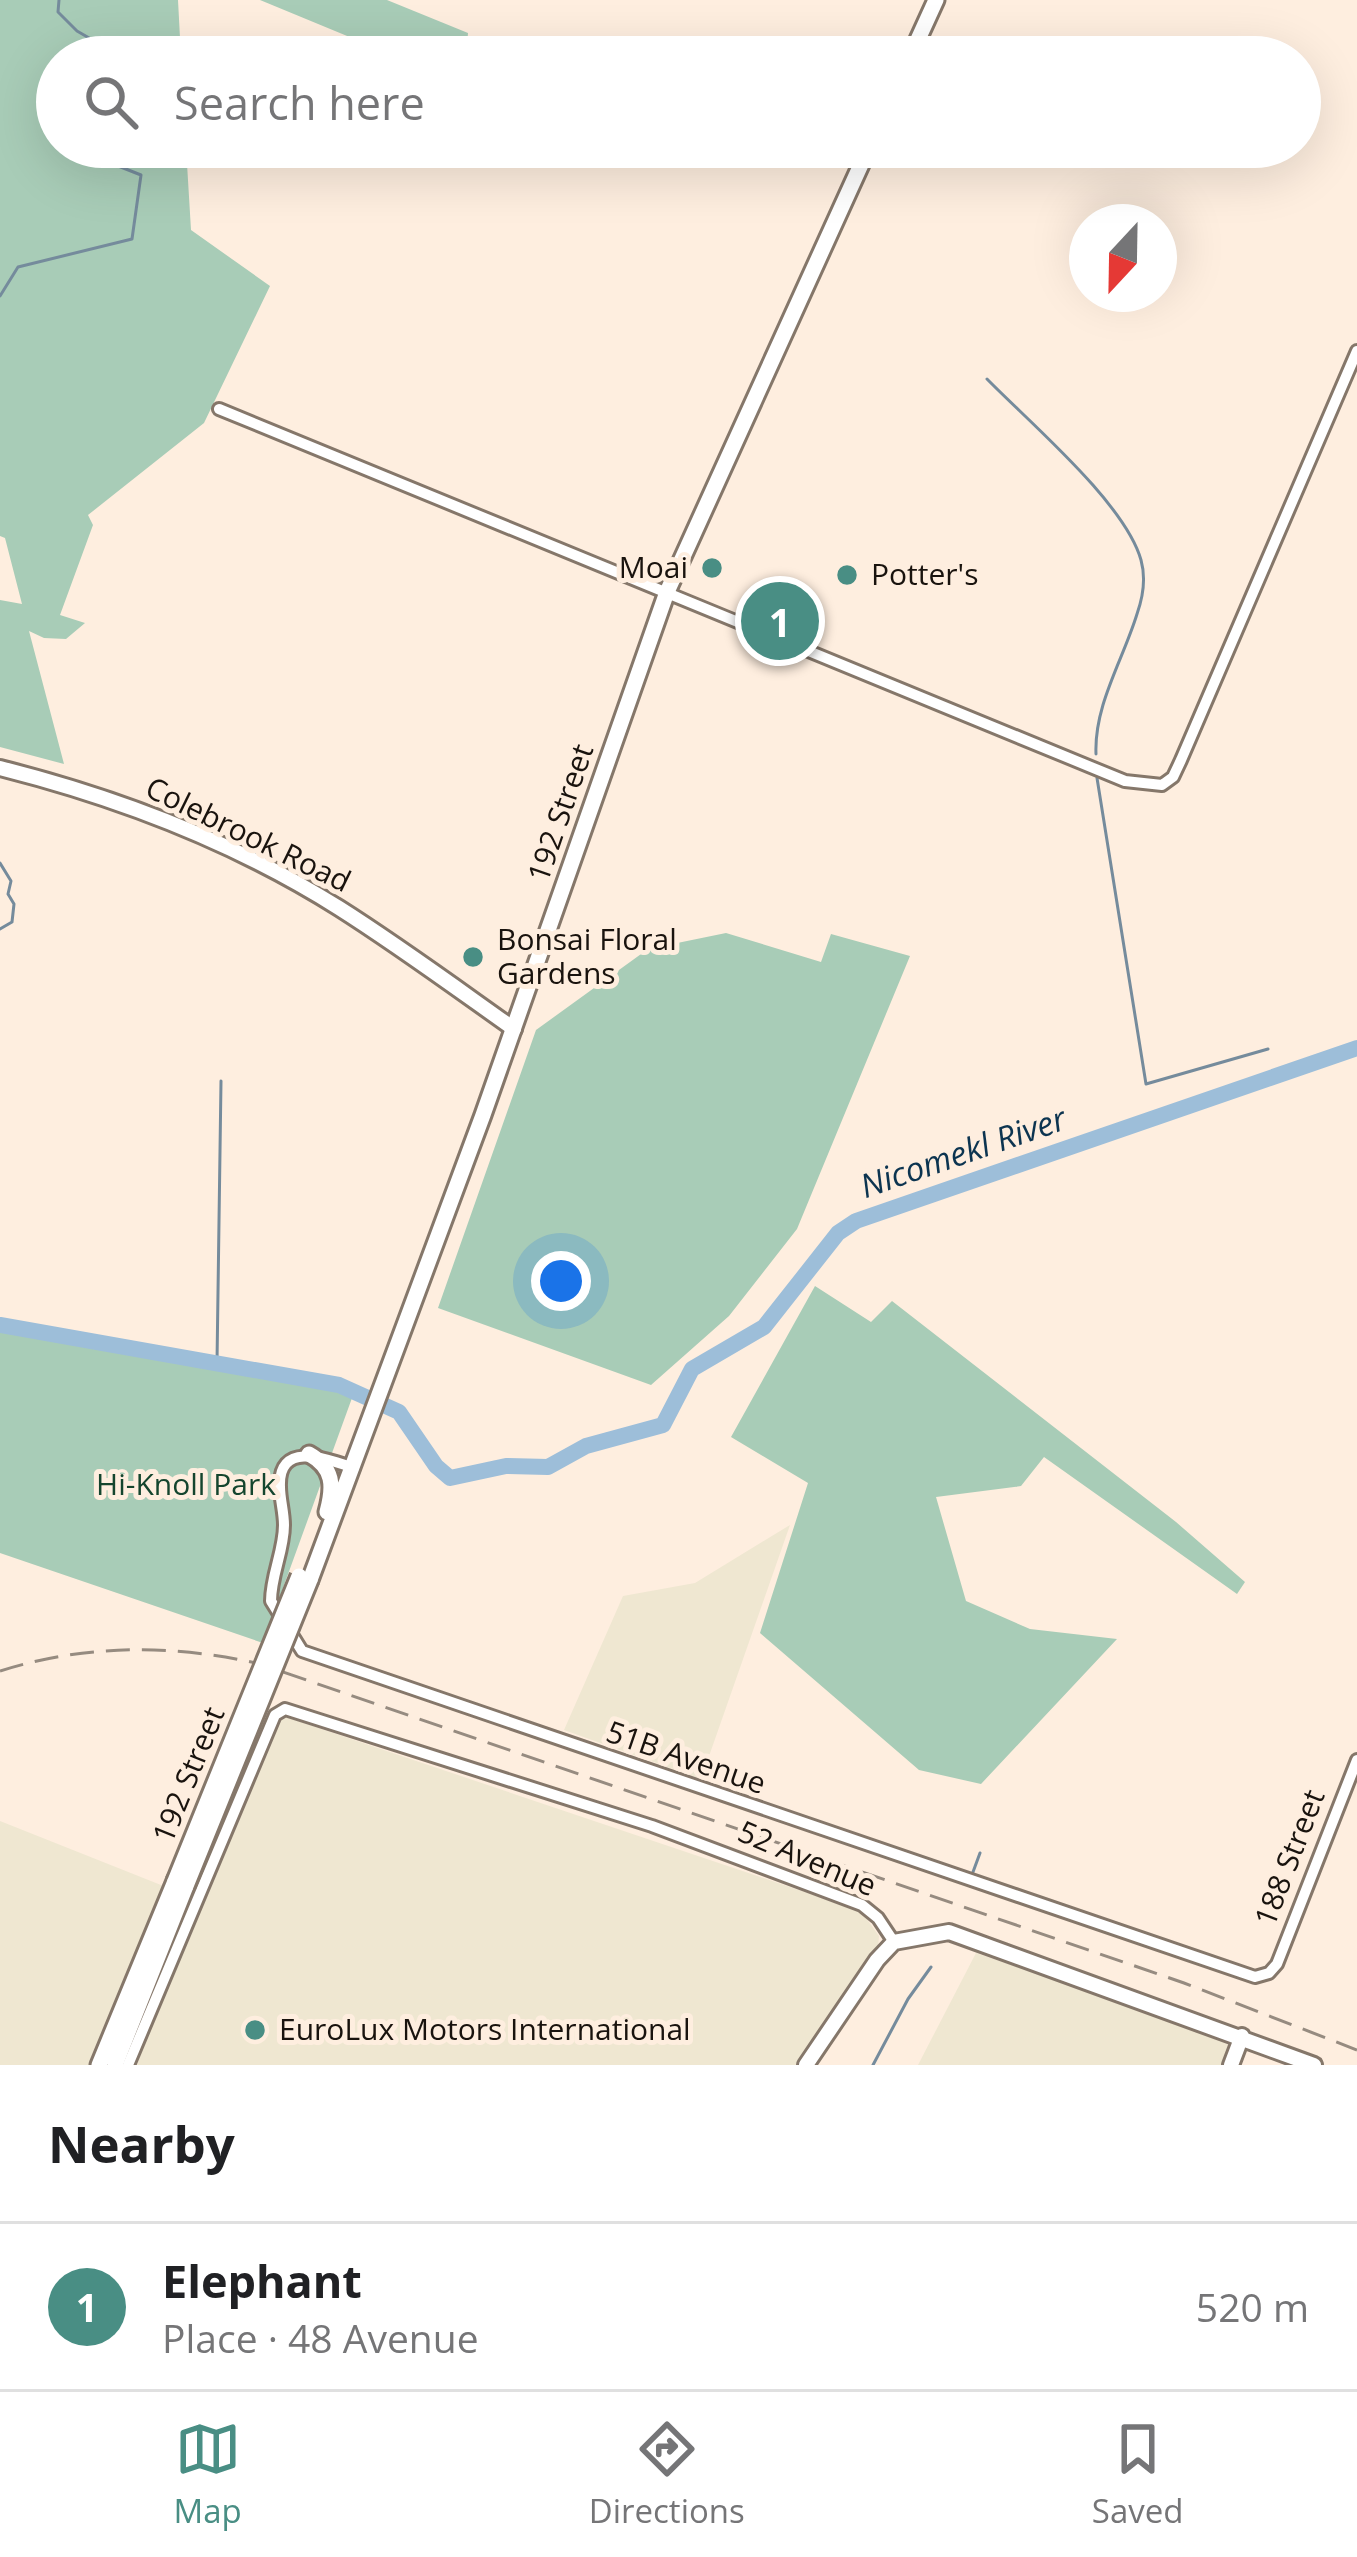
<!DOCTYPE html>
<meta charset="utf-8">
<style>
:root{--surface:#fff;--page:#f6f6f6;--text:#202124;--muted:#757577;--line:#e0e0e0;--accent:#498e84}
body{margin:0;font-family:"Open Sans",sans-serif;background:var(--page);color:var(--text)}
.compass{position:absolute;left:1069px;top:204px;width:108px;height:108px;border-radius:50%;background:var(--surface);box-shadow:0 12px 48px #0002;rotate:202deg}
.you{position:absolute;left:561px;top:1281px;width:42px;height:42px;margin:-30px;border:9px solid #fff;border-radius:50%;background:#1a73e8;box-shadow:0 0 0 18px #1a73e833}
.badge{display:grid;place-items:center;width:78px;height:78px;border-radius:50%;background:var(--accent);color:#fff;font-size:39px;font-weight:700}
.pin{position:absolute;translate:-50% -50%;border:6px solid #fff;box-shadow:0 3px 12px #0006}
.list{margin:0;padding:0;list-style:none}
h2{display:flex;justify-content:space-between;align-items:center;height:156px;margin:0;padding:0 48px;font-size:51px}
h2 small{font-size:39px;font-weight:400;color:var(--muted)}
.list li{display:grid;grid-template-columns:78px 1fr auto;gap:36px;align-items:center;box-sizing:border-box;height:168px;padding:0 48px;border-top:3px solid var(--line)}
.list b{display:block;font-size:45px;white-space:nowrap}
.list p{margin:0;font-size:39px;white-space:nowrap;color:var(--muted)}
.list em{font-size:39px;font-style:normal;color:var(--muted)}
.icon{flex:none;width:66px;height:66px;fill:none;stroke:currentColor;stroke-width:2;stroke-linecap:round;stroke-linejoin:round}
.map{position:relative;flex:none;width:1357px;height:2065px;overflow:hidden}
.search{position:absolute;background:var(--surface);box-shadow:0 12px 48px #0002;left:36px;right:36px;top:36px;height:132px;display:flex;align-items:center;gap:30px;box-sizing:border-box;padding:0 42px;border-radius:66px;color:var(--muted);font-size:45px}
.sheet{height:324px;background:var(--surface)}
nav{display:flex;justify-content:space-around;align-items:center;box-sizing:border-box;height:168px;border-top:3px solid var(--line);background:var(--surface);font-size:33px;color:var(--muted)}
nav a{display:grid;justify-items:center;gap:6px}
nav .on{color:var(--accent)}
.map>svg:first-child{display:block}
.industrial{fill:#efe7d1}
.green{fill:#a8ccb7}
.lines{fill:none;stroke-linecap:round;stroke-linejoin:round}
.stream{stroke:#758b9c;stroke-width:3}
.river{stroke:#9dbed9;stroke-width:16}
.minor-casing{stroke:#85776a;stroke-width:16}
.tertiary-casing{stroke:#85776a;stroke-width:20}
.secondary-casing{stroke:#85776a;stroke-width:21}
.minor{stroke:#fff;stroke-width:10}
.tertiary{stroke:#fff;stroke-width:14}
.secondary{stroke:#fff;stroke-width:15}
.rail{stroke:#968b80;stroke-width:3;stroke-dasharray:24 12;stroke-linecap:butt}
.secondary-bridge-casing{stroke:#85776a;stroke-width:21;stroke-linecap:butt}
.secondary-bridge{stroke:#fff;stroke-width:15}
.poi-dot{fill:#498e84;stroke:#feeedf;stroke-width:4.5}
.labels{text-anchor:middle;stroke-width:10;stroke-linejoin:round;paint-order:stroke}
.poi-label{font-size:30px;fill:#19130e;stroke:#feeedf;text-anchor:start}
.street-label{font-size:30px;fill:#19130e;stroke:#feeedf}
.park-label{font-size:30px;fill:#14452e;stroke:#feeedf}
.water-label{font-size:33px;font-style:italic;fill:#0c3450;stroke:#feeedf}
</style>
<div class="map">
<svg width="1357" height="2065" viewBox="0 0 1357 2065">
<rect width="100%" height="100%" fill="#feeedf"/>
<path class="industrial" d="M790 1525 701 1779 564 1730 623 1596 695 1583Z
M286 1717 861 1911 879 1936 878 1948 799 2065H137L160 1999 274 1731 280 1719Z
M0 1821 166 1887 93 2065H0Z
M976 1953 1221 2036 1229 2046 1223 2065H918Z"/>
<path class="green" d="M0 0H178L181 57H57V147H186L191 230 270 286 204 423 88 515 93 525 60 615 85 623 66 639 44 638 29 631 64 764 0 747V600L22 604 5 538 0 536Z
M260 0H387L468 33 466 57H398Z
M726 933 821 962 831 934 910 956 797 1229 729 1316 651 1385 438 1308 536 1030 648 949Z
M815 1286 871 1322 892 1301 1176 1522 1245 1582 1237 1594 1044 1457 1021 1486 936 1497 966 1601 1030 1629 1117 1639 981 1784 919 1770 760 1633 808 1483 731 1437Z
M0 1330 116 1343 312 1378 352 1398 263 1643 0 1553Z"/>
<g class="lines">
<path class="stream" d="M59 0 58 12 77 31 122 57
M0 296 18 267 132 239 141 175 103 160 89 147
M987 379C1030 423 1125 503 1141 560 1146 578 1143 597 1137 614 1123 660 1094 705 1096 754
M1097 778 1146 1084 1268 1049
M0 863 11 881 8 894 14 904 12 922 0 929
M217 1363 221 1081
M973 1872 980 1853
M873 2065 908 1999 931 1967"/>
<path class="river" d="M0 1325 339 1385 399 1412 436 1466 450 1478 506 1466 548 1467 586 1446 663 1425 692 1369 764 1327 838 1233 856 1221 1357 1048"/>
<defs>
<path id="minor" d="M219 409 1125 781 1162 785 1173 777 1181 760 1357 351
M354 1468C327 1459 278 1440 280 1487 280 1499 284 1512 284 1525 284 1551 271 1575 271 1601L302 1651 1255 1977 1269 1973 1277 1964 1357 1760
M128 2065 275 1715 285 1709 652 1826 862 1905 878 1918 894 1942"/>
<path id="tertiary" d="M0 768C119 798 236 843 339 908 399 946 456 988 514 1029
M806 2065 877 1960 894 1942 949 1932 1314 2065
M1231 2065 1242 2036"/>
<path id="secondary" d="M910 57 936 0
M309 1454C334 1468 334 1486 327 1512
M310 1580 483 1115 667 592 869 147
M99 2065 175 1881
M115 2065 186 1886"/>
</defs>
<use href="#minor" class="minor-casing"/>
<use href="#tertiary" class="tertiary-casing"/>
<use href="#secondary" class="secondary-casing"/>
<use href="#minor" class="minor"/>
<use href="#tertiary" class="tertiary"/>
<use href="#secondary" class="secondary"/>
<path class="rail" d="M0 1671C85 1644 173 1644 260 1664L1184 1983 1357 2050"/>
<defs>
<path id="secondary-bridge" d="M175 1881 299 1576
M186 1886 310 1580"/>
</defs>
<use href="#secondary-bridge" class="secondary-bridge-casing"/>
<use href="#secondary-bridge" class="secondary-bridge"/>
</g>
<g class="poi-dot">
<circle cx="712" cy="568" r="12"/>
<circle cx="847" cy="575" r="12"/>
<circle cx="473" cy="957" r="12"/>
<circle cx="255" cy="2030" r="12"/>
</g>
<g class="labels">
<g class="poi-label">
<text x="688" y="578" text-anchor="end">Moai</text>
<text x="871" y="585">Potter's</text>
<text x="497" y="950">Bonsai Floral<tspan x="497" dy="34">Gardens</tspan></text>
<text x="279" y="2040">EuroLux Motors International</text>
</g>
<g class="street-label">
<text transform="translate(561 813) rotate(-71)" y="10">192 Street</text>
<text transform="translate(248 835) rotate(26)" y="10">Colebrook Road</text>
<text transform="translate(686 1758) rotate(19)" y="10">51B Avenue</text>
<text transform="translate(189 1775) rotate(-68)" y="10">192 Street</text>
<text transform="translate(1290 1858) rotate(-69)" y="10">188 Street</text>
<text transform="translate(807 1859) rotate(23)" y="10">52 Avenue</text>
</g>
<g class="park-label">
<text x="186" y="1495">Hi-Knoll Park</text>
</g>
<g class="water-label">
<text transform="translate(963 1152) rotate(-19)" y="12">Nicomekl River</text>
</g>
</g>
</svg>
<svg class="compass" viewBox="-18 -18 36 36"><path d="M0-13l5 13h-10z" fill="#e53935"/><path d="M0 13l5-13h-10z" fill="#757577"/></svg>
<div class="you"></div>
<div class="pin badge" style="left:780px;top:621px">1</div>
<div class="search"><svg class="icon" aria-label="search" viewBox="0 0 24 24"><circle cx="10" cy="10" r="6"/><path d="M15 15l6 6"/></svg>Search here</div>
</div>
<section class="sheet">
<h2>Nearby<small></small></h2>
<ul class="list">
<li><span class="badge">1</span><div><b>Elephant</b><p>Place · 48 Avenue</p></div><em>520 m</em></li>
</ul>
</section>
<nav>
<a class="on"><svg class="icon" aria-label="map" viewBox="0 0 24 24"><path d="M3 6l6-2 6 2 6-2v14l-6 2-6-2-6 2zM9 4v14M15 6v14"/></svg>Map</a>
<a><svg class="icon" aria-label="directions" viewBox="0 0 24 24"><path d="M12 3l9 9-9 9-9-9zM9 14v-3h6M13 9l2 2-2 2"/></svg>Directions</a>
<a><svg class="icon" aria-label="saved" viewBox="0 0 24 24"><path d="M7 4h10v16l-5-4-5 4z"/></svg>Saved</a>
</nav>
